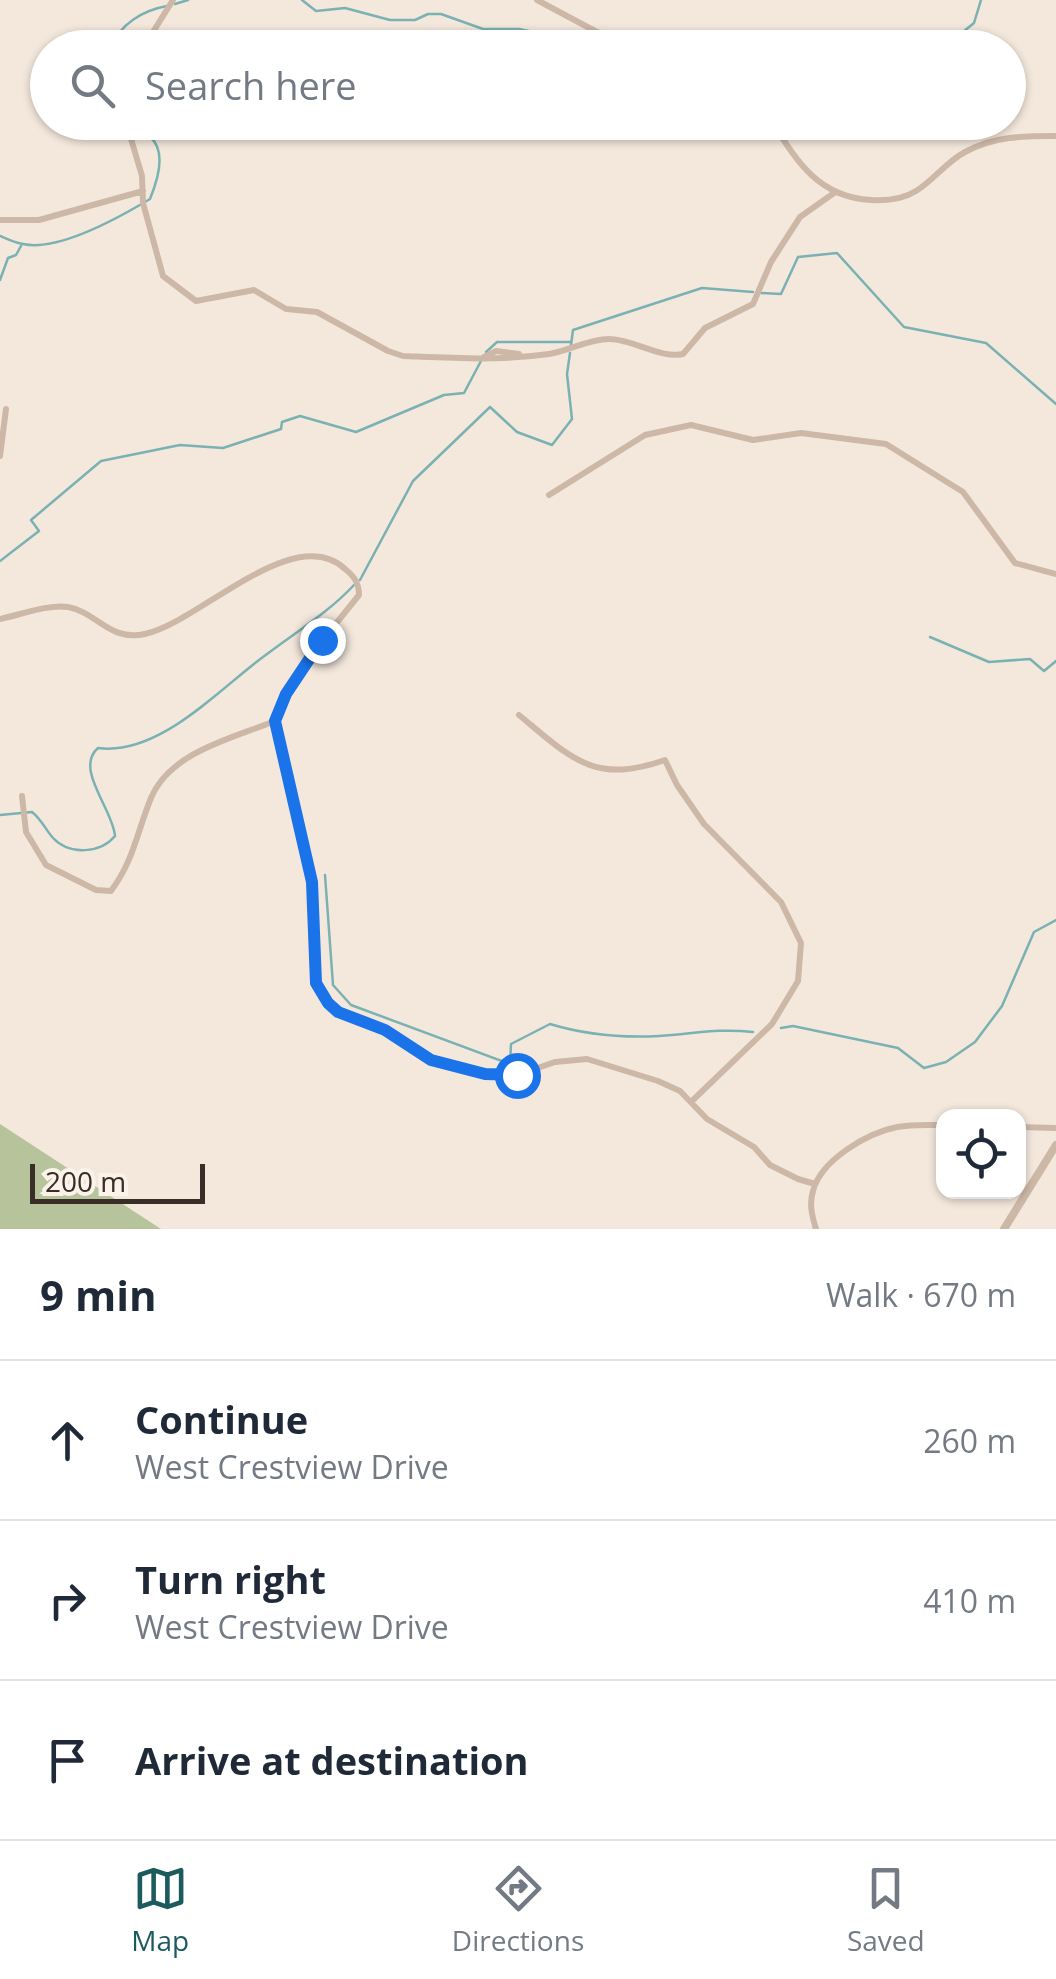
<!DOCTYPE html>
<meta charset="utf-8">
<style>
:root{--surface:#fff;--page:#f6f6f7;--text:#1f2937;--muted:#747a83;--line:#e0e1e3;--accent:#1b5a5d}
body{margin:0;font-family:"Open Sans",sans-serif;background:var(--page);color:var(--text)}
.controls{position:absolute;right:30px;bottom:30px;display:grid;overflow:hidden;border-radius:20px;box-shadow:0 2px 8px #0004}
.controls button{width:90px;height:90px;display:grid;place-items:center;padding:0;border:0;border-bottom:2px solid var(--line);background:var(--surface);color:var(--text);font:50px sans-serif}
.scale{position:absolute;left:30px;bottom:25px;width:175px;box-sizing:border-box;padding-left:10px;border:5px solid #392d28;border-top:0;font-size:28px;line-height:35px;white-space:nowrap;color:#392d28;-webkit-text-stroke:8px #fbf3e9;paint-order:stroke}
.stop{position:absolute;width:30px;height:30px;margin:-22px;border:8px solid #1a73e8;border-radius:50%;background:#fff}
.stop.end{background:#1a73e8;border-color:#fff;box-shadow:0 2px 10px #0008}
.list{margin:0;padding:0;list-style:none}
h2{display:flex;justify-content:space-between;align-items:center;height:130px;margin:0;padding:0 40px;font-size:42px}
h2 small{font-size:32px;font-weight:400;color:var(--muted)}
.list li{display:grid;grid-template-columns:65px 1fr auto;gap:30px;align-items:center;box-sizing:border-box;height:160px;padding:0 40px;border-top:2px solid var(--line)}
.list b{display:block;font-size:38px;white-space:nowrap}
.list p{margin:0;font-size:32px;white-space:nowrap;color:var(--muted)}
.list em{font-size:32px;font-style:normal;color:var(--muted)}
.icon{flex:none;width:55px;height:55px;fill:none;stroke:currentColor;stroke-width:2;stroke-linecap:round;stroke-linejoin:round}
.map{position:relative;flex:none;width:1056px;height:1229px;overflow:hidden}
.search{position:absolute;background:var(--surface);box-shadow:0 2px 8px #0004;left:30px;right:30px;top:30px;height:110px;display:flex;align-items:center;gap:25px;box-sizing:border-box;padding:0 35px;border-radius:55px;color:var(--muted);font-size:38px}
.sheet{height:610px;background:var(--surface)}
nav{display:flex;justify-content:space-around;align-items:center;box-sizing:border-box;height:140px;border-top:2px solid var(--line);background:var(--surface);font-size:28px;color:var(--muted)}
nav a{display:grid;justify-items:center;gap:5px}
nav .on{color:var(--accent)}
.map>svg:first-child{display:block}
.green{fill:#b7c49b}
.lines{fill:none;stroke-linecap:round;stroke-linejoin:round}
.stream{stroke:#7ab1b3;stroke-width:2.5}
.minor{stroke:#cdb8a8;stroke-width:6}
.tertiary{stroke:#cdb8a8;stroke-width:8}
.route{stroke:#1a73e8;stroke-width:12}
</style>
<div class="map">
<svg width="1056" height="1229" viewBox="0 0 1056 1229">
<rect width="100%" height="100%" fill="#f4e8dd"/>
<path class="green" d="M0 1124 161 1229H0Z"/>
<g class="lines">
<path class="stream" d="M302 0 316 11 345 8 390 20H415L428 14H441L483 29H519L590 44 595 48
M175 4 188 0
M111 48C119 24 144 10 167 6
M943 48 974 23 981 0
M0 236C7 239 15 243 23 244 59 252 120 217 150 199 157 182 167 151 150 137 143 131 137 129 130 122
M0 280 8 258 16 255 21 246
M761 293 781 294 798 257 837 253 904 327 986 343 1056 404
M571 345 573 330 702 288 753 292
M486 352 497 342H570
M0 561 39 531 31 520 101 461 180 445 223 448 281 429 282 422 300 416 356 432 444 395 464 393 482 359
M360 580 413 481 490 407 517 432 552 445 572 419 567 374 570 353
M930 637 989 662 1030 659 1044 671 1056 661
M0 815 32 812C42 820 45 829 53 838 70 856 101 853 115 836 113 809 74 769 98 748 159 756 218 690 263 657 294 633 327 614 354 585
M325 875 333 985 351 1005 510 1064 511 1044 550 1024C586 1035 621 1038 659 1036 694 1034 717 1028 753 1032
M781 1028 793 1026 898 1048 924 1068 946 1062 975 1042 1002 1006 1034 932 1056 920"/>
<path class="minor" d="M537 0 597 32 652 48
M143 48 173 0
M126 122 142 176 143 203 163 276 196 301 254 290 286 309 317 312 388 351 403 356C452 358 500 361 549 354 569 351 588 339 609 339 633 339 660 359 683 354L705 328 753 304 771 262 800 217 834 193
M772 122C798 163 819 197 871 200 886 201 903 199 916 191 934 180 946 162 965 152 994 136 1024 136 1056 136
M0 220H39L143 191
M484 357 496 351 519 354
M0 456 6 409
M549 495 645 435 691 425 753 440 801 433 886 444 963 492 1015 563 1056 574
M0 619C20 615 48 604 68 607 97 612 109 642 145 634 198 623 294 521 345 569 354 576 359 583 359 595L309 657 286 694 275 721 311 882 316 983 328 1003 351 1019 398 1037 431 1060 485 1074 517 1075 555 1062 587 1059 658 1081 680 1091 707 1119 754 1147 770 1165 798 1179 815 1184
M519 715C571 758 594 785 665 760L677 785 704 824 781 902 801 943 798 981 772 1024 692 1101
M22 796 26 832 46 865 96 890 111 891C134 860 137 832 151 798 170 752 233 738 275 721
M1018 1127 1056 1128
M816 1229C812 1216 809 1204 813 1191 821 1160 867 1133 897 1127 912 1124 928 1125 944 1125"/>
<path class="tertiary" d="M1004 1229 1056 1145"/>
</g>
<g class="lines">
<path class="route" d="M322 640 286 694 275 721 312 882 316 983 328 1003 338 1012 385 1030 431 1060 485 1074 517 1075"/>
</g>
</svg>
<div class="controls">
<button><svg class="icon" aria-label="locate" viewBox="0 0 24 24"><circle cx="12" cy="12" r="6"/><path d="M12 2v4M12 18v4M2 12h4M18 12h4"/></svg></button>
</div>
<div class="scale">200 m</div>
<div class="stop" style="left:517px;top:1075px"></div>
<div class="stop end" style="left:322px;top:640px"></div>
<div class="search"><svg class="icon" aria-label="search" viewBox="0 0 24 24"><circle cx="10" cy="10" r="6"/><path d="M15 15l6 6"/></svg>Search here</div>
</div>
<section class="sheet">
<h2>9 min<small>Walk · 670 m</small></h2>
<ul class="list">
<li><svg class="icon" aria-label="ahead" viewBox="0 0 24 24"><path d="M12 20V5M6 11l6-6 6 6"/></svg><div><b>Continue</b><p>West Crestview Drive</p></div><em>260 m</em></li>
<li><svg class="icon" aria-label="right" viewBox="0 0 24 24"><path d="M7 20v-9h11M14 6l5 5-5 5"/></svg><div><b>Turn right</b><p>West Crestview Drive</p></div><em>410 m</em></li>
<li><svg class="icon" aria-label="arrive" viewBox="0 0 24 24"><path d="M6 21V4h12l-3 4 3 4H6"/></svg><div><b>Arrive at destination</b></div></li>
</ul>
</section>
<nav>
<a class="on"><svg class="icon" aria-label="map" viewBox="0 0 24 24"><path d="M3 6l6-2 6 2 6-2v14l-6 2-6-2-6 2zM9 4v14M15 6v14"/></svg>Map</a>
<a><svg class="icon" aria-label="directions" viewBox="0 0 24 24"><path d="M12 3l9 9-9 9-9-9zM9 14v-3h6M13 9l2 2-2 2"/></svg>Directions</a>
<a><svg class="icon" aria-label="saved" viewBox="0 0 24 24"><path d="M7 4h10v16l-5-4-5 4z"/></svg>Saved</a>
</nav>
